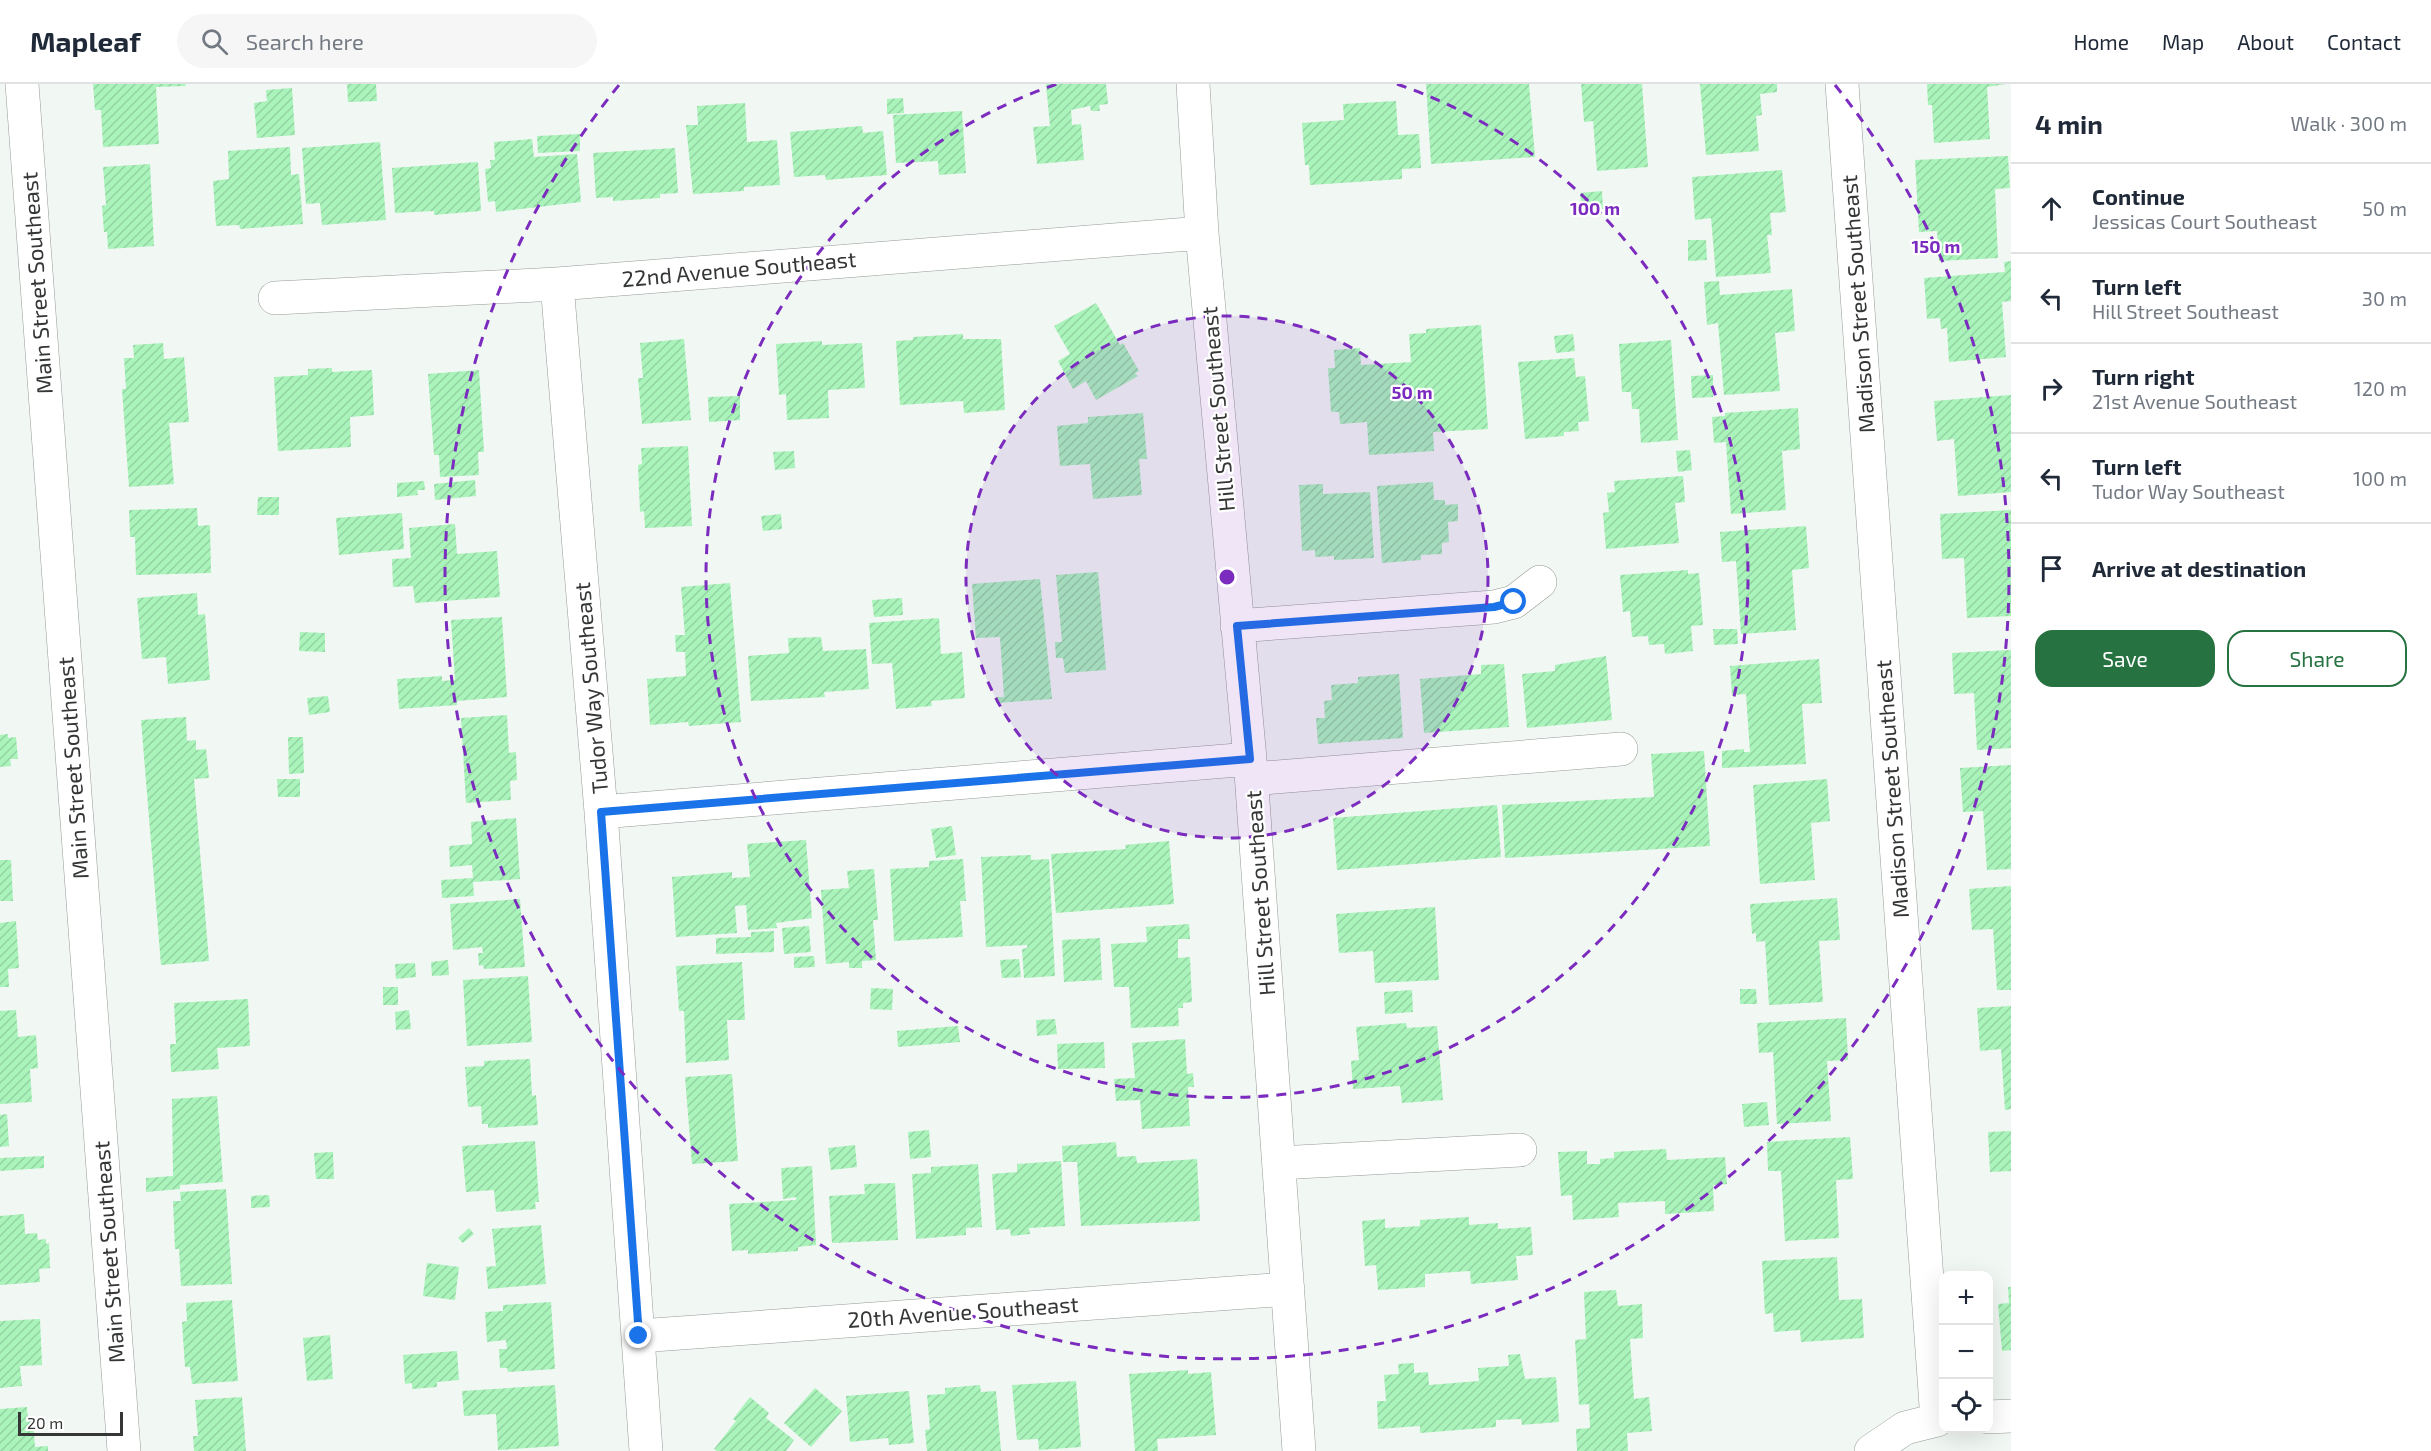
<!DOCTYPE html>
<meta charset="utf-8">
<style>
:root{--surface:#fff;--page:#f6f6f7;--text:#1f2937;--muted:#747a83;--line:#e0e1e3;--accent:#267240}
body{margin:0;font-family:"Exo 2",sans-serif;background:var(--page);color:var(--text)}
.controls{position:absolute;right:18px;bottom:18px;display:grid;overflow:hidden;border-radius:12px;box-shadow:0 6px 24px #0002}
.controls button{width:54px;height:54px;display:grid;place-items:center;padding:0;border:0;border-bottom:2px solid var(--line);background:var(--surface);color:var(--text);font:30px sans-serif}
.scale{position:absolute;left:18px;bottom:15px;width:105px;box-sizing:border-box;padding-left:6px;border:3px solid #343735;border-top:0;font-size:16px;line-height:21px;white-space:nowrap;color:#343735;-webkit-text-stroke:4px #fff;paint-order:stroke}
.stop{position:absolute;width:18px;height:18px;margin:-14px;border:4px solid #1a73e8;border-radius:50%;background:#fff}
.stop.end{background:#1a73e8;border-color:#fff;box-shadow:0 2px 6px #0008}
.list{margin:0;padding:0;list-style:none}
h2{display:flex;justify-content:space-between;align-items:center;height:78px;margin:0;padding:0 24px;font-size:26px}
h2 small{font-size:20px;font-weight:400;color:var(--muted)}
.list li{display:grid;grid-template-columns:39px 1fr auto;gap:18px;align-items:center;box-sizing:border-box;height:90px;padding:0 24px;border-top:2px solid var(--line)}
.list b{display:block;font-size:22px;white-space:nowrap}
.list p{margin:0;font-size:20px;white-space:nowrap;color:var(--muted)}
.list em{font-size:20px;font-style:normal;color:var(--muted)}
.actions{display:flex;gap:12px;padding:18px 24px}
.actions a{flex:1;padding:14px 0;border:2px solid var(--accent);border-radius:18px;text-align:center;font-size:21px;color:var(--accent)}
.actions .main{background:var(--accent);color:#fff}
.icon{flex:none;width:33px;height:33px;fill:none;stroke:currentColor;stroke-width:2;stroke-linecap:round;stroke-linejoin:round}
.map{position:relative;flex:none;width:2011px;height:1367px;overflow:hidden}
header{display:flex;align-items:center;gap:36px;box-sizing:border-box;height:84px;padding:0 30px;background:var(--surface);border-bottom:2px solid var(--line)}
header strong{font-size:28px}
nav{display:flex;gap:33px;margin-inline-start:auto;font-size:21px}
.search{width:420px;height:54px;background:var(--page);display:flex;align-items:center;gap:15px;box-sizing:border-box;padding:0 21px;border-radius:33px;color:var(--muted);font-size:22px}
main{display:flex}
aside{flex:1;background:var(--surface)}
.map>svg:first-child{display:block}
.building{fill:url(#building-hatch)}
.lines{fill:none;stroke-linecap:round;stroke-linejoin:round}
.minor-casing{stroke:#969b97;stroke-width:34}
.minor{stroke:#fff;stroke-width:33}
.route{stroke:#1a73e8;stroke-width:8}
.ring{fill:none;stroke:#7b2cbf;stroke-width:3;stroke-dasharray:10 8}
.labels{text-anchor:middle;stroke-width:4.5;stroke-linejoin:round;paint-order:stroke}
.street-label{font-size:22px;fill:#343735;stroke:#fff}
.centre{fill:#7b2cbf;stroke:#fff;stroke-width:3}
.ring-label{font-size:18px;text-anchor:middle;font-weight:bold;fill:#7b2cbf;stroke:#fff;stroke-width:4.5;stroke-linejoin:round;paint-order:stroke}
</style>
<header>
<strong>Mapleaf</strong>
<div class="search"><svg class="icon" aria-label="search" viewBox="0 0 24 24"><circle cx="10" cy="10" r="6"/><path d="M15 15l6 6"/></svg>Search here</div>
<nav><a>Home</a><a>Map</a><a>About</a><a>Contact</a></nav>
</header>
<main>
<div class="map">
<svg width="2011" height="1367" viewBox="0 0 2011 1367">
<defs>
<pattern id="building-hatch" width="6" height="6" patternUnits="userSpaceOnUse" patternTransform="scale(1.5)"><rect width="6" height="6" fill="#aaf4bc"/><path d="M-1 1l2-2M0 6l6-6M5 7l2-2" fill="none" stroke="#93d2a2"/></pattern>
</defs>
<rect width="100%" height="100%" fill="#f1f7f2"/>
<path class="building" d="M93 0H185L186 2 156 3 159 60 103 63 101 26H95Z
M347 0H376L377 17 348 18Z
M1046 0H1106L1108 20 1099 21 1100 27H1091L1090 22 1071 26 1072 41 1081 40 1084 76 1037 80 1033 43 1050 42Z
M1426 0H1529L1535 73 1431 80Z
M1581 0H1642L1648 83 1597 87 1593 37 1584 38Z
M1700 0H1777V8L1760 10 1762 31 1756 32 1759 67 1706 71Z
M1927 0H2006L1987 3 1990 55 1934 59 1932 21H1928Z
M292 4 295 51 257 54 254 19 267 17 266 6Z
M903 14 904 29 887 30V15Z
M1396 17 1398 51 1419 50 1421 84 1402 85V95L1310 101 1309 81H1305L1302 39 1344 36 1343 20Z
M745 19 747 58 777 56 780 101 744 103V107L693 110 686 41H698L697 22Z
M962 27 966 89 939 91 938 77 896 79 893 31Z
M862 42 863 49 883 47 887 91 826 96 825 91 794 93 790 48Z
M580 50V67L538 69 537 52Z
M532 55 534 73 577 70 581 118 496 128 495 117 488 118 485 85 491 84 490 76H495L494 58Z
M380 58 386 136 322 141 320 119 306 120 302 64Z
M290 63 291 91 299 90 303 140 240 145 239 141 216 142 213 97 229 95 228 67Z
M675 64 678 109 660 110V114L613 117V113L596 114 593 69Z
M2008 72 2010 104 1995 105 1998 174 1939 177 1937 147 1919 148 1915 76Z
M478 78 481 127 434 131V127L395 129 392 84Z
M150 80 154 162 108 165 107 148H104L102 122 106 121 103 83Z
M1782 86 1786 128 1770 129 1772 151H1767L1771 189 1716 193 1711 134 1695 136 1692 93Z
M1602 107 1603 125 1582 126 1580 109Z
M1688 156H1706L1707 176 1688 177Z
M2011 177V217L2002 218 2006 273 1949 278 1947 244 1941 245 1940 234 1927 235 1924 194 2005 188 2004 178Z
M1719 197 1720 211 1792 205 1795 247 1775 249 1780 307 1724 311 1718 239 1707 241 1704 198Z
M1096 219 1120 261 1123 259 1139 287 1135 289 1138 292 1096 316 1086 297 1073 305 1058 277 1070 270 1054 242Z
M1481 241 1488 345 1433 348 1434 367 1369 371 1367 338 1340 340 1339 328H1331L1328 284H1335L1334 266 1360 264 1361 281 1411 278 1409 250 1426 249V245Z
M963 250V255H1001L1005 326 964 329 963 317 900 321 896 257 913 256V253Z
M1573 250 1575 267 1556 269 1554 252Z
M684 255 691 336 642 340 638 294H643L640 259Z
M1671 256 1678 356 1641 359 1639 325H1632L1631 308H1622L1619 260Z
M822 257V261L862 259 865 304 828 306 829 334 787 336 786 310 779 311 776 260Z
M163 259 164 275 184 273 189 338 169 339 174 400 129 403 122 305H126L124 274H134L133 261Z
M1574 274 1576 293 1585 292 1589 337 1578 338 1579 347 1564 348V352L1525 355 1518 278Z
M332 284V288L372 286 374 331 350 333 351 363 278 367 274 293 308 291V285Z
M479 286 484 368H478L479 391 440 393 439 371H434L428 290Z
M1713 291V313L1692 314 1691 292Z
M2011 311V408L1958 412 1954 355 1937 357 1934 317Z
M740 312V336L709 338 708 313Z
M1798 324 1800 365 1782 367 1786 426 1731 430 1726 358 1714 359 1712 333 1725 332V329Z
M1143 329 1147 375H1139L1142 411 1093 415 1090 380 1060 382 1057 342 1088 339V333Z
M688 362 692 442 645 444 644 427 640 428 638 381 642 380 641 364Z
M1690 366 1692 386 1678 388 1676 367Z
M794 367 795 384 775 386 773 368Z
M1683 392 1685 418 1675 419 1679 459 1606 465 1603 429 1609 428 1607 409 1615 408 1614 397Z
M475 396 476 412 435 416 434 400Z
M424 397 425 406H417L418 411 397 413V399Z
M1433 398 1434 416H1445V421L1458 420V437L1448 438 1449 458 1442 459V470L1421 471V476L1382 479 1377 402Z
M1323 400V410L1370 408 1374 474 1334 476V472L1315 473V466L1302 467 1299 401Z
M258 413H279V431H257Z
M197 424 198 442 210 441 211 489 136 491 135 453H130L129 426Z
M2011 426V532L1967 534 1964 474 1942 475 1940 430Z
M402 429 404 465 339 471 336 434Z
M781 430 782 445 763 447 761 432Z
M455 440 457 470 497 467 500 513 415 519 413 502 393 503 392 475 411 474 409 444Z
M1806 442 1809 484 1792 486 1796 546 1741 550 1736 477 1722 478 1720 448Z
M1688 486V490L1699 489 1703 541 1691 542 1693 567 1665 570 1664 560 1649 561 1648 552 1632 553 1630 527 1623 528 1620 491Z
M1098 488 1106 586 1065 589 1063 574H1056L1055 558H1062L1056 491Z
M1040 495 1052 615 996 619V613H1004L1000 553 976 554 972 500Z
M730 499 741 638 689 642 688 638 650 641 647 595 686 592 685 568H676L675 551H685L681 503Z
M197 509 198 531 205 530 210 596 168 600 166 573 142 575 137 514Z
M902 514 903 531 874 533 872 516Z
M502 533 507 613 457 617V621L399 625 397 595 442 592V597L455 596 451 536Z
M939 534 941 570 962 568 965 614 931 617 932 622 896 625 892 579 872 580 869 539Z
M1713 545H1737L1738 560 1714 561Z
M300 548 325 549V568L299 567Z
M821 553 823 567 866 565 869 605 824 608 825 613 751 617 748 572 789 569 788 554Z
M2011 566V664L1977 666 1974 609 1954 610 1952 569Z
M1606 572 1612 636 1527 644 1522 590 1555 587V581Z
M1819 575 1822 619 1802 620 1806 680 1722 684V667L1744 665V668H1750L1746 610 1732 611 1730 582Z
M1504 580 1509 643 1424 649 1420 595 1481 590V581Z
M1399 590 1403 654 1318 660 1316 634H1325L1324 617 1332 616 1331 601 1358 599V593Z
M328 612 330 628 309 631 307 614Z
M507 631 509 669 516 668 517 696 510 697 511 716 466 719 461 634Z
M186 633 187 657 196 656V666L206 665 209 694 194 695 209 877 161 881 141 636Z
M8 650V654L16 653 18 675H10L11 682 0 683V651Z
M288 653H303L304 689 289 690Z
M1704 667 1710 762 1505 774 1502 721 1654 713 1651 670Z
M2011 681V785L1987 786 1983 727 1963 728 1960 684Z
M277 695H300V713H278Z
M1827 695 1830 737 1811 739 1815 796 1760 800 1753 701Z
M1497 721 1501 773 1337 786 1333 734Z
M516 734 520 795 473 798 474 812 442 814 441 796 473 794 472 781 450 783 449 762 472 760 471 738Z
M952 742 956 771 936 774 931 745Z
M806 756 812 834 776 839 777 844 748 846 746 821 735 822 737 849 676 853 672 793 732 788V794L750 793 747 760Z
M1169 757 1174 820 1056 829 1051 770 1126 765 1125 761Z
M1031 771V776L1049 775 1055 892 1024 894 1022 865 1027 864V861L986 863 981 773Z
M963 775 966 817H960L963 853 894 857 890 785 929 783V777Z
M0 776H11L13 817H0Z
M874 785 878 836H873L876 876 862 877V884H849V878L826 880 821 806 849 804 847 787Z
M2011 802V906H1997L1993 845 1972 846 1969 805Z
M1837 814 1840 856 1819 857 1823 918 1769 921 1765 857 1756 858V849L1752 850 1750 820Z
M520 815 525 883 484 885 483 881 479 882 478 869H483L482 863 453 866 450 820Z
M1435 823 1439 896 1375 899 1373 867 1339 869 1336 830Z
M16 837 19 884 8 885 9 903H0V839Z
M1189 840 1190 855H1178V874L1190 873 1192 918 1183 919V924H1178L1179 942 1131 944 1129 903H1114L1111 860 1147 858 1146 843Z
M809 842 811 868 784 870 782 844Z
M774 847V868L716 870V854L751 853V848Z
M1100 854 1102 896 1064 898 1062 856Z
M814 872 815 883 794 884V873Z
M1019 875 1021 893 1002 894 1000 876Z
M448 876 449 891 432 892 431 878Z
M742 878 745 936H727L729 976 686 979 684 927H679L676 882Z
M415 879 416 893 396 895 395 880Z
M528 892 532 958 467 962 463 896Z
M383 903H398V921H383Z
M871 904 893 905 892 926 870 925Z
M1740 905H1756L1757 920H1740Z
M1412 906 1413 928 1385 930 1384 908Z
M248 915 250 962 217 964 219 985 171 988 170 960H176L174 919Z
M2011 922V1025L2005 1026 2001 965 1980 967 1977 924Z
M16 926 18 953 36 951 38 984 30 985 32 1018 0 1020V927Z
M409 926 411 945 396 946 395 928Z
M1846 934 1848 976 1827 977 1831 1037 1777 1040 1773 968 1759 969 1757 939Z
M1055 935 1057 950 1037 952 1036 936Z
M1406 939 1407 944 1437 942 1443 1016 1402 1019 1400 1002 1353 1005 1351 977 1359 976 1356 943Z
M958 942 960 958 898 963 897 947Z
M1185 955 1187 990 1193 989 1194 1003H1188L1190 1042 1142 1045 1140 1016 1116 1017 1114 995 1135 994 1132 959Z
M1104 958 1105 984 1058 985 1057 960Z
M530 975 532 1012 536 1011 538 1041 488 1044V1040H482L481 1022 468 1023 465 983 484 982V977Z
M732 990 738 1077 692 1080 685 993Z
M217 1012 223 1098 180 1101V1105L146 1108V1094L173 1092 172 1015Z
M1767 1018 1769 1041 1744 1043 1742 1020Z
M7 1030 9 1062 0 1063V1031Z
M929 1046 931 1073 910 1075 908 1048Z
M2011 1047V1087L1990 1088 1988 1048Z
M1850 1053 1853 1095 1836 1096 1839 1154 1785 1157 1781 1087H1768L1767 1058Z
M535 1057 539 1118H535L536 1125 496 1128 494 1106 466 1108 462 1062Z
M1116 1058 1117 1073 1136 1072 1137 1079 1197 1075 1200 1137 1081 1142 1077 1078H1063L1062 1062Z
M855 1061 857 1083 831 1086 828 1064Z
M1666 1065 1667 1076 1725 1073 1727 1100 1713 1101 1714 1127 1665 1130V1117L1618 1119 1619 1133 1573 1136 1572 1111 1561 1112 1558 1068 1587 1067V1080H1600V1075L1614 1074V1068Z
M333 1068 334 1095H316L314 1069Z
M44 1072V1084L0 1087V1074Z
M1061 1077 1065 1142 1029 1144 1030 1150 1011 1152 1010 1145 996 1146 992 1090 1017 1088V1080Z
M978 1080 982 1143 966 1144V1151L916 1155 912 1090 931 1089V1083Z
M812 1082 816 1161 798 1163V1167L748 1170V1166L732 1167 729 1120 796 1116V1113L783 1115 781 1084Z
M895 1099 898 1156 832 1159 829 1112 865 1110 864 1100Z
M226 1105 232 1200 181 1202 179 1165H175L173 1117H181L180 1108Z
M269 1111 270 1123 251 1124V1112Z
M24 1130 25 1150 37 1149 38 1156 46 1155V1160L49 1159 50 1184 39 1185 40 1198 0 1201V1132Z
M1469 1133V1141L1498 1139V1145L1531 1143 1533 1171 1516 1172 1518 1196 1471 1200 1470 1187 1425 1190V1203L1378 1206 1376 1181 1365 1182 1362 1137 1385 1135V1144L1420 1142V1136Z
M541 1141 546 1200 488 1205 486 1183 496 1182 492 1145Z
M469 1144 474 1150 463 1159 458 1154Z
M1837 1173 1839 1216 1862 1215 1864 1254 1801 1258 1800 1246 1774 1248 1773 1229 1765 1230 1762 1177Z
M427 1179 459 1183 455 1216 423 1212Z
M2008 1203H2011V1266L2002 1267 1998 1220 2009 1219Z
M1616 1206 1618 1222 1642 1220 1643 1254 1630 1255 1634 1315 1649 1313 1652 1347 1627 1349 1628 1367H1577L1576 1345 1590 1344 1589 1320 1579 1321 1575 1256 1586 1255 1584 1208Z
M232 1216 238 1297 192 1300 190 1283H185L182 1238 187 1237 186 1219Z
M551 1218 555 1285 508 1288 507 1284H500L499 1265H507L506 1256 487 1258 485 1228 503 1227V1221Z
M40 1235 42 1281 20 1282 22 1302 0 1304V1237Z
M330 1251 333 1295 307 1297 303 1254Z
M457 1267 459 1296 437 1298V1303L412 1305V1299L405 1300 403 1271Z
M1520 1270 1525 1295 1556 1293 1559 1338 1522 1341 1521 1335 1496 1336V1343L1420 1349V1342L1378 1345 1377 1317H1386L1384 1291 1399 1290 1398 1280 1414 1279V1289L1428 1288 1429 1301 1479 1297 1478 1284 1509 1282 1508 1271Z
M1188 1286V1290L1211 1288 1216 1351 1157 1355 1158 1367H1135L1129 1290Z
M1076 1297 1081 1363 1039 1366 1038 1355 1017 1356 1012 1301Z
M555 1301 559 1362 498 1366 496 1330 464 1332 462 1307Z
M980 1301 981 1308 996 1307 1001 1367H927L925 1346 930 1345 927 1311 945 1310V1304Z
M815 1304 842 1327 811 1363 784 1339Z
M909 1307 914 1359 889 1361 888 1354 850 1358 846 1312Z
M242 1313 246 1367H194L193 1352H198L195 1316Z
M750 1313 769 1329 766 1334 794 1356 786 1367H717L714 1365 736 1337 733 1335Z
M27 1323 28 1336 33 1335 35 1363 48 1362V1367H0V1325Z"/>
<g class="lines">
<defs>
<path id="minor" d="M22 0 124 1367
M1193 0 1202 149 1250 675 1299 1367
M1842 0 1937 1336 1905 1344 1871 1367
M557 200 601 728 646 1367
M275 214 557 200 1202 149
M1237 542 1494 523 1514 518 1540 498
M1252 695 1621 665
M601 728 1250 675
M1279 1079 1520 1066
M639 1252 1288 1205
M1988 1333 2011 1332"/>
</defs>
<use href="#minor" class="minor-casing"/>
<use href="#minor" class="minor"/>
</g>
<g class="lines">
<path class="route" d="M639 1252 601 728 1250 675 1237 542 1494 523 1514 518"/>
</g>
<circle cx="1227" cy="493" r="261" fill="#7b2cbf" fill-opacity=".12"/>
<g class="ring">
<circle cx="1227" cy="493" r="261"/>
<path d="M1397 0A521 521 0 1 1 1057 0"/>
<path d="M1835 1A782 782 0 1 1 619 1"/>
</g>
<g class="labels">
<g class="street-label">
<text transform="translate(739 185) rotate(-5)" y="8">22nd Avenue Southeast</text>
<text transform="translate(37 199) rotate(-94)" y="8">Main Street Southeast</text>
<text transform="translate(1858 220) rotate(-94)" y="8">Madison Street Southeast</text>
<text transform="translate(1218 325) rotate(-95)" y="8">Hill Street Southeast</text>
<text transform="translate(591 604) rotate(-95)" y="8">Tudor Way Southeast</text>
<text transform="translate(73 684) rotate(-94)" y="8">Main Street Southeast</text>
<text transform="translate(1892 705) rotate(-94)" y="8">Madison Street Southeast</text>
<text transform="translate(1260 809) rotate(-94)" y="8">Hill Street Southeast</text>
<text transform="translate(109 1168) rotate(-94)" y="8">Main Street Southeast</text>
<text transform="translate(963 1228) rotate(-4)" y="8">20th Avenue Southeast</text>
</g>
</g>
<circle cx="1227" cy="493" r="9" class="centre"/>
<g class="ring-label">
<text x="1595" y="131">100 m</text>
<text x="1936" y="169">150 m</text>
<text x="1412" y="315">50 m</text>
</g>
</svg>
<div class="controls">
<button>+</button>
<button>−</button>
<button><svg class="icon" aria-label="locate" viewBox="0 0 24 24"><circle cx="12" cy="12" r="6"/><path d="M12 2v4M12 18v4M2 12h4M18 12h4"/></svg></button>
</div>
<div class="scale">20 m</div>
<div class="stop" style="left:1514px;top:518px"></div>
<div class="stop end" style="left:639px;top:1252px"></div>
</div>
<aside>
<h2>4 min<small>Walk · 300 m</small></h2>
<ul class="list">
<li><svg class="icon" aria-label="ahead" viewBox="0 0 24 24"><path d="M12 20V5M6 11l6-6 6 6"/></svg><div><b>Continue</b><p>Jessicas Court Southeast</p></div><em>50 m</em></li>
<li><svg class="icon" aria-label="left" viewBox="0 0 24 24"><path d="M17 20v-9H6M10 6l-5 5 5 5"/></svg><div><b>Turn left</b><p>Hill Street Southeast</p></div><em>30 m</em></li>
<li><svg class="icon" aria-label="right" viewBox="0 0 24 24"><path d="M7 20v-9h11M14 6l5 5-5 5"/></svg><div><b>Turn right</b><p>21st Avenue Southeast</p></div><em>120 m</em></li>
<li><svg class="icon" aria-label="left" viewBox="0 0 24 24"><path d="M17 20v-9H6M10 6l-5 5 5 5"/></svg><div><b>Turn left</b><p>Tudor Way Southeast</p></div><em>100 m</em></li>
<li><svg class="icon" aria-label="arrive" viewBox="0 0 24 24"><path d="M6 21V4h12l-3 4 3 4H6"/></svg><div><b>Arrive at destination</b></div></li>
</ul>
<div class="actions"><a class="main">Save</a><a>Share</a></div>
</aside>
</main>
